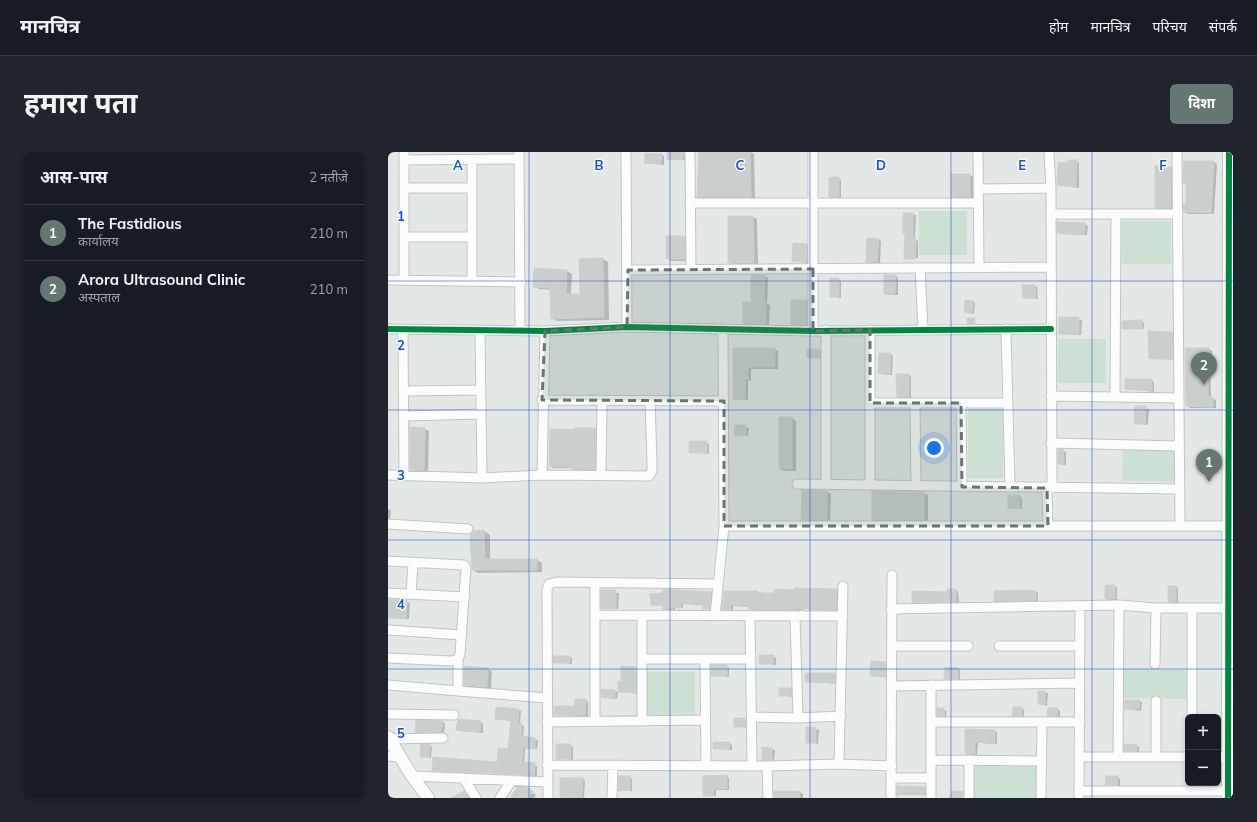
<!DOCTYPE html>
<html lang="hi">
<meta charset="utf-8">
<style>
:root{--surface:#171b24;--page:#20242c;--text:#f1f3f6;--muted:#9ea1a6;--line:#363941;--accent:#667673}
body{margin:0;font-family:Mulish,"Noto Sans Devanagari",sans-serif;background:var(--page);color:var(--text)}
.controls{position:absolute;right:12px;bottom:12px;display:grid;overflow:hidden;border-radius:6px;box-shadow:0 2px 6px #0003}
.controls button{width:36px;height:36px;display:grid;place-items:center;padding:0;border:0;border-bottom:1px solid var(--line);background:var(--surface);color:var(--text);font:20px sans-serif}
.you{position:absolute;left:546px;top:296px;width:14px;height:14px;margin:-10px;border:3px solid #fff;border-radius:50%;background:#1a73e8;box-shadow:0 0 0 6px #1a73e833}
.badge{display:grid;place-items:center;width:26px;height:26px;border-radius:50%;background:var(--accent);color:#fff;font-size:13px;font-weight:700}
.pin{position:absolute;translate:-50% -33px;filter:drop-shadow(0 1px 2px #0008)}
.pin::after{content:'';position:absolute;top:21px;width:14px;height:12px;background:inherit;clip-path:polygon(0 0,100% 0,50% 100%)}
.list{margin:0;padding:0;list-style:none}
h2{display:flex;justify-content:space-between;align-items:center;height:52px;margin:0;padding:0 16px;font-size:17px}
h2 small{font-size:13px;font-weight:400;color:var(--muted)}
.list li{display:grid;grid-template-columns:26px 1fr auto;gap:12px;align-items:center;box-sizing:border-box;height:56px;padding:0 16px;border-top:1px solid var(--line)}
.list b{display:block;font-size:15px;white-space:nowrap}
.list p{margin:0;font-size:13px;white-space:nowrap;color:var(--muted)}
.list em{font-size:13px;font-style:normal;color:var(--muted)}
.map{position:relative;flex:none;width:845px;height:646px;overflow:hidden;border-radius:6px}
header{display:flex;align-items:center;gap:24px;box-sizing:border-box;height:56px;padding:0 20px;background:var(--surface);border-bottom:1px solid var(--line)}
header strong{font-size:19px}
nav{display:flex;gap:22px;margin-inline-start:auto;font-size:14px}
.intro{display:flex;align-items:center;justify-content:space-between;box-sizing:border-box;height:96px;padding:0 24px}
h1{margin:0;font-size:28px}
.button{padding:10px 18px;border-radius:6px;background:var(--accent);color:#fff;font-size:14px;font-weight:700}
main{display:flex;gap:24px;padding:0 24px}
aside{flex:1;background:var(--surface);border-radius:6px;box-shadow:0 2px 6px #0003}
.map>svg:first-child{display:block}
.green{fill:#cde0d4}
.shadow{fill:#0003}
.building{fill:#cacfcd;stroke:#ccd1cf}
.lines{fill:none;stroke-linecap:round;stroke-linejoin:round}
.street-casing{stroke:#c0c5c3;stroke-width:11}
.secondary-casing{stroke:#c0c6c3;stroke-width:14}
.street{stroke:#fbfcfb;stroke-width:9}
.secondary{stroke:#fbfcfb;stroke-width:12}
.cycleway-casing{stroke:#f1f7f4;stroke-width:8}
.cycleway{stroke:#00873e;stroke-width:6}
.marked{fill:#667673;fill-opacity:0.2;stroke:#667673;stroke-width:3;stroke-dasharray:8 5;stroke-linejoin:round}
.grid{fill:none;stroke:#1d4ed8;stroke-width:1;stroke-opacity:0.55}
.grid-label{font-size:13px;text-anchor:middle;font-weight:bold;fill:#1d4ed8;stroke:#f1f7f4;stroke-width:3;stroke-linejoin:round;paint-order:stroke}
</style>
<header>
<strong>मानचित्र</strong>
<nav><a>होम</a><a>मानचित्र</a><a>परिचय</a><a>संपर्क</a></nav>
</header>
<div class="intro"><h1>हमारा पता</h1><a class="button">दिशा</a></div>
<main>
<aside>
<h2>आस-पास<small>2 नतीजे</small></h2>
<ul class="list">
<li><span class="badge">1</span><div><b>The Fastidious</b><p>कार्यालय</p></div><em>210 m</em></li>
<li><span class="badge">2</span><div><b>Arora Ultrasound Clinic</b><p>अस्पताल</p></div><em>210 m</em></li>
</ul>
</aside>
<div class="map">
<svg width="845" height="646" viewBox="0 0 845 646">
<rect width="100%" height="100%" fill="#e3e8e6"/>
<path class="green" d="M531 59H579V103H531Z
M734 69H783V112H734Z
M670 187H718V231H670Z
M580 257H615V326H580Z
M735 297 787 299 786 330 734 329Z
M736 517 799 518V547L736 546Z
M259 520H307V563H258Z
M585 612 650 613 649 646H585Z"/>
<path class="shadow" d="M280 0H296L297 8H282L280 7Z
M312 0H362L366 2 367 47H314L310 44Z
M274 3 276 4V13L257 10Z
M689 9 691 11V36L670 33 681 12Z
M826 10 829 12 826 62H800L797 60 799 53V32L796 30Z
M783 16 786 17 787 57H771L768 55Z
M582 23 586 25V46H568L564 44Z
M450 26 453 28V46H444L442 44Z
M516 62 528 63 527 87 530 89V106H517L518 81 516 80Z
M365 65 369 67 370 112 345 113 341 111Z
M670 71 697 72 700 74 699 83 673 82 670 80Z
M296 85 300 88 301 109H283L279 106Z
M491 88 493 89 492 111H481L479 109Z
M419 93 421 94V111L405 109Z
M215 107 220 110 221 168 169 169 164 166 163 138 151 137 146 134V117L179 119 184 122 183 143H193Z
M376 124 380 126 379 152 382 153 381 173H359L356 171Z
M507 124 510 125V143H499L497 141Z
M443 127 453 129V146L443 144Z
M647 134 649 135 650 147 636 146Z
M419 149 423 151V175L408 174 404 172Z
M585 150 587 151 586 162 577 160Z
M672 166 694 168 693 183 672 182Z
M754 169 756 171V177H735Z
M761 180 787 182V208L762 206Z
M346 197H387L390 199V217H363V229L360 228V248H350L346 246Z
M821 197 824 199V209H822L823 246 828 248V256H802L799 254Z
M432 198 434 199V206H420Z
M503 202 505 204 504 223 493 222 491 221Z
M520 223 523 224V246H512L510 244Z
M764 228 766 230V240L738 236Z
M748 255 761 257 760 273 747 271Z
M404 266 408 269V319H396L392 317Z
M348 274 361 276 360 284 347 283Z
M37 277 41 279 40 320 27 319 23 317Z
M207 277 211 279V319H188L184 316H165L162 314 163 278Z
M302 290 321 292V302L302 300Z
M671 298 678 300V313L671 312Z
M439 340 443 342 442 370H418L414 367Z
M485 340 536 341 540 343V370H489L485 367Z
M632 344 634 346V357L621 356Z
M0 357 3 358 2 367 0 368Z
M96 379 102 383V408H148L154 411V420L90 421 85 418 86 380Z
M726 434 729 435V448H721L718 447Z
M788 435 790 436V451H783L781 449Z
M276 438 323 441 325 442 324 458 316 457V453L295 452V456H287V458H278L276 454 264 453 276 442Z
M449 438 452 439 451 459 417 457 409 459H374L364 458 361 455 345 454V459L335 457 336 440H369L387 442Z
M568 438 570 439 571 451 525 450Z
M214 439 231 441 230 457 214 456Z
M607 440H648L650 441V449L609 450 607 449Z
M0 447 22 451 21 467 0 466Z
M385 504 388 506V513L372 511Z
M182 505 184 506V512L166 510Z
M497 511 500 512V525L483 523Z
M339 514 341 516V525L324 523Z
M77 515 100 517 104 519 103 537 81 535 77 533Z
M247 516 250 517V542L231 539Z
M570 517 572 518V528L557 527Z
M447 522 449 523V532L418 529Z
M403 537 405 539 406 545 392 543Z
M214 538 230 540 229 547 216 546 214 545Z
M651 540 660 541 659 554 651 552Z
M198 548 200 550V564L167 563 187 555Z
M751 549 754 550 753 559 737 557Z
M634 556 636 558V565L625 563Z
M550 557 559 559 558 565 550 563Z
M669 557 672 559V565L660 563Z
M130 558 133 559 132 573 136 574 135 586 150 588 149 597 137 596 136 611 149 614V624L45 618 110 611 121 598 124 569 108 566Z
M347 567 360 569V576L347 574Z
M71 568 93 570 95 572V581L71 579 69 577Z
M54 570 57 571 56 581 28 580Z
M419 576 431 578 430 592 419 590Z
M578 578 607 579 609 581V592L590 591 589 603H581L578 602Z
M341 591 344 593V598L326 596Z
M41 593 44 595 43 606 33 604Z
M183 593 185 595V608L169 606Z
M749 594 751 595V600L737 598Z
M375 596 387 598 386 609 375 607Z
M339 624 341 626V638H328V644L316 643Z
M242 625 244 627V639L231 638Z
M730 625 732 627V634L718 632Z
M195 627 197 629 196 646H173Z
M813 631H825V634H815Z
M137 636 148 643 146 646H123Z
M537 636 538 637V643H510Z
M76 640 83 646H66Z
M411 640 415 642V646H387Z"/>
<path class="building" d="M279 0H295V8L279 7Z
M311 0H362L363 45H309Z
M257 1 274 2 273 12 256 11Z
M680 8H689L688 35 669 33 670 10 680 11Z
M796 9H826L823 61 796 60 795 52H798V31H795Z
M767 14 783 15V56H767Z
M563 22H582V45H563Z
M441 25H451V45H441Z
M515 61H525V86L528 87 527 107H516L517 81H515Z
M340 64H365L366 111H340Z
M669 70 697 71V82L669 81Z
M278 84H297V107H278Z
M479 86 491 87 489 110H478Z
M405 91 419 92 418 110 404 109Z
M215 106 216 165 163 167 162 136 145 135 146 116 179 118 178 142H192L191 107Z
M363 123H377L376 150H378V172L355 171V150H363Z
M496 123H508L507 142H496Z
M442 126H451V145H442Z
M634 133H647L648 146H635Z
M403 148H419V173H403Z
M577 148 585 149 584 161 576 160Z
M671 165H691V182H671Z
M579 166H587V172H579Z
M754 168V177H734V169Z
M760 179 784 180 785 207H761Z
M345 196H387V215H360V227H357V247H345Z
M797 196H821V208H820V245H825V255L798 254Z
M419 197H432V206H419Z
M491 201H503L502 222 490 221Z
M508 222H521V245H509Z
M737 227H764V239L737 237Z
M747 254H758L757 272H746Z
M391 265H404V317H391Z
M347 273H358V284L346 283Z
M22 275 37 276 36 318H22Z
M186 276H208L207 318 183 317V315L161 314 162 277 186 278Z
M301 289H319V301H301Z
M670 297H675L676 312H670Z
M414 338 439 339V368H413Z
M484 339 536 340V368H484Z
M620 343H632V357L620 356Z
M96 378 97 407H149V418H84L82 383 86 379Z
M717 433H727V447H717Z
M780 434H788V450H780Z
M407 436 449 437 448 458 414 456 405 458H371L360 457V454L342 453V458L334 457 336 439H370V441H386V437L407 438Z
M275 437 323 440 322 457H315V452L293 451V456L285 455V457H275V453H263L262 442 275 441Z
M559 437H568V450L524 451V439L559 440Z
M213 438H228V456L213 457Z
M638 438 648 439V448L606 449V439Z
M0 447 19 448 18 466 0 465Z
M371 503H386L385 512H371Z
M165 504H182V511H165Z
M483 509 498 510V525L482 524Z
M323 513H339V524H323Z
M76 514 100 516 99 535 76 533Z
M233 514 248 515V541L230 540V529L233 530Z
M557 515 570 516V527H556Z
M417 521H447V531L417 530Z
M391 536H403V544H391Z
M213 537 227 538V546L213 545Z
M650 539H657V553L650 552Z
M187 547H198L197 563H166V554H186Z
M737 548H752L751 558 736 557Z
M108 555 131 557 130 572H134L133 584 147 586V597L135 596 134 610 147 611 146 623 44 619 45 605 109 610 110 596 120 597 123 568 107 567Z
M625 555H634V564H624Z
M549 556H556V564H549Z
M660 556H670L669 564H659Z
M346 566H357V575H346Z
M70 567 93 569 92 580 68 578Z
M28 568 55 569 53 580 27 581Z
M418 575H428V591H418Z
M577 577 607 578V591L587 590V602H577Z
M325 590H342L341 597H325Z
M33 592H42L41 605H32Z
M168 592H183V607H168Z
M736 592 749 593V599H736Z
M374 595 384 596V608H374Z
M339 623V637H326L325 644H315V624Z
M231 624H242V638L230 639Z
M718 624H730L729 633H717Z
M172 626H195L194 646H172Z
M509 634 537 635V643H509Z
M129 635H137L145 639 141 646H122Z
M76 639 81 646H63Z
M386 639H411L412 646H386Z
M563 639H575V646H562Z"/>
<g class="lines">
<defs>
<path id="street" d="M131 0 132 178
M238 0 239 175
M302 0 303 117
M590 0 591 116
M661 0 663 36 664 336
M789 0 792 374
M16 8 131 7
M16 36H84
M590 37 663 36
M302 51H590
M663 62H790
M16 85H83
M532 116 535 177
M240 118 663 115
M0 128 133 130
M16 128V0
M84 128V8
M0 177 157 179 239 175 425 179 663 177
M15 177 16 324
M618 177 622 335
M92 178 94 326
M438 178V333
M425 179V0
M15 239 92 238
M663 244 791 246
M727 245 728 62
M154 248 336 249
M482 251H619
M527 251 528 334
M573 251 574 335
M16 264 93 262
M663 291 791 294
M0 323 94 326 154 323 261 324 264 319V310L262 249
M154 323 157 179
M213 323 214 249
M409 332 792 337
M482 333V178
M659 336 660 374
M0 372 80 377
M336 374H840
M0 409 76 413 78 416 72 502 70 507 64 509 0 506
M0 441 77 445
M23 442 25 411
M804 456V565
M503 457 731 453 768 456H841
M207 463 455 464
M327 464 336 374 335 177
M362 464 364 614
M407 464 410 566
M0 478 74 483
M504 494H580
M611 494H692
M254 507H363
M317 507 318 614
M767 512 768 456
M0 533 70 539V507
M504 534 692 531
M70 539 159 546
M768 549V605
M0 562 66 563
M364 565 410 566 453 564
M207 569V432
M254 569V464
M159 570 317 568
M543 570H692
M1 587 55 586
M0 604 12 605
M692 605H800
M730 605 731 453
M830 605H840
M543 608 654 609
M451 612 455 434
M159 613 379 614 451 612 504 614
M379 614 380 646
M24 624 159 630
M75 626 88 646
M504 626H543
M691 639H840
M112 646 124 628
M160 646 159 438 161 432 169 430 330 432
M224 646 225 614
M503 646 504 423
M543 646V533
M581 646V608
M653 646 654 570
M691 646 692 454"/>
<path id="secondary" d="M0 585 24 624 40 646
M840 646 841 0"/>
</defs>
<use href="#street" class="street-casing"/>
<use href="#secondary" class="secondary-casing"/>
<use href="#street" class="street"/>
<use href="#secondary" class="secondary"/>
<defs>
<path id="cycleway" d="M0 177 157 179 239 175 425 179 663 177
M840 646 841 0"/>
</defs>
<use href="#cycleway" class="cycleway-casing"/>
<use href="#cycleway" class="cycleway"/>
</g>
<path class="marked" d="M425 117V179L482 178V251H573L574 335 659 336 660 374H336V249L154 248 157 179 239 175 240 118Z"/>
<path class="grid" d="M141 0V646M282 0V646M422 0V646M563 0V646M704 0V646M0 129H845M0 258H845M0 388H845M0 517H845"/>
<g class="grid-label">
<text x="70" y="18">A</text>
<text x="211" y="18">B</text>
<text x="352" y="18">C</text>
<text x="493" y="18">D</text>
<text x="634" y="18">E</text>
<text x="775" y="18">F</text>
<text x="13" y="69">1</text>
<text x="13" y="198">2</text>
<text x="13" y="328">3</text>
<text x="13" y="457">4</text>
<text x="13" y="586">5</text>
</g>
</svg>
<div class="controls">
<button>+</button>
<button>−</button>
</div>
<div class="you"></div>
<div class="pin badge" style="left:821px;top:330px">1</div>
<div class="pin badge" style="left:816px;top:233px">2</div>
</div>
</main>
